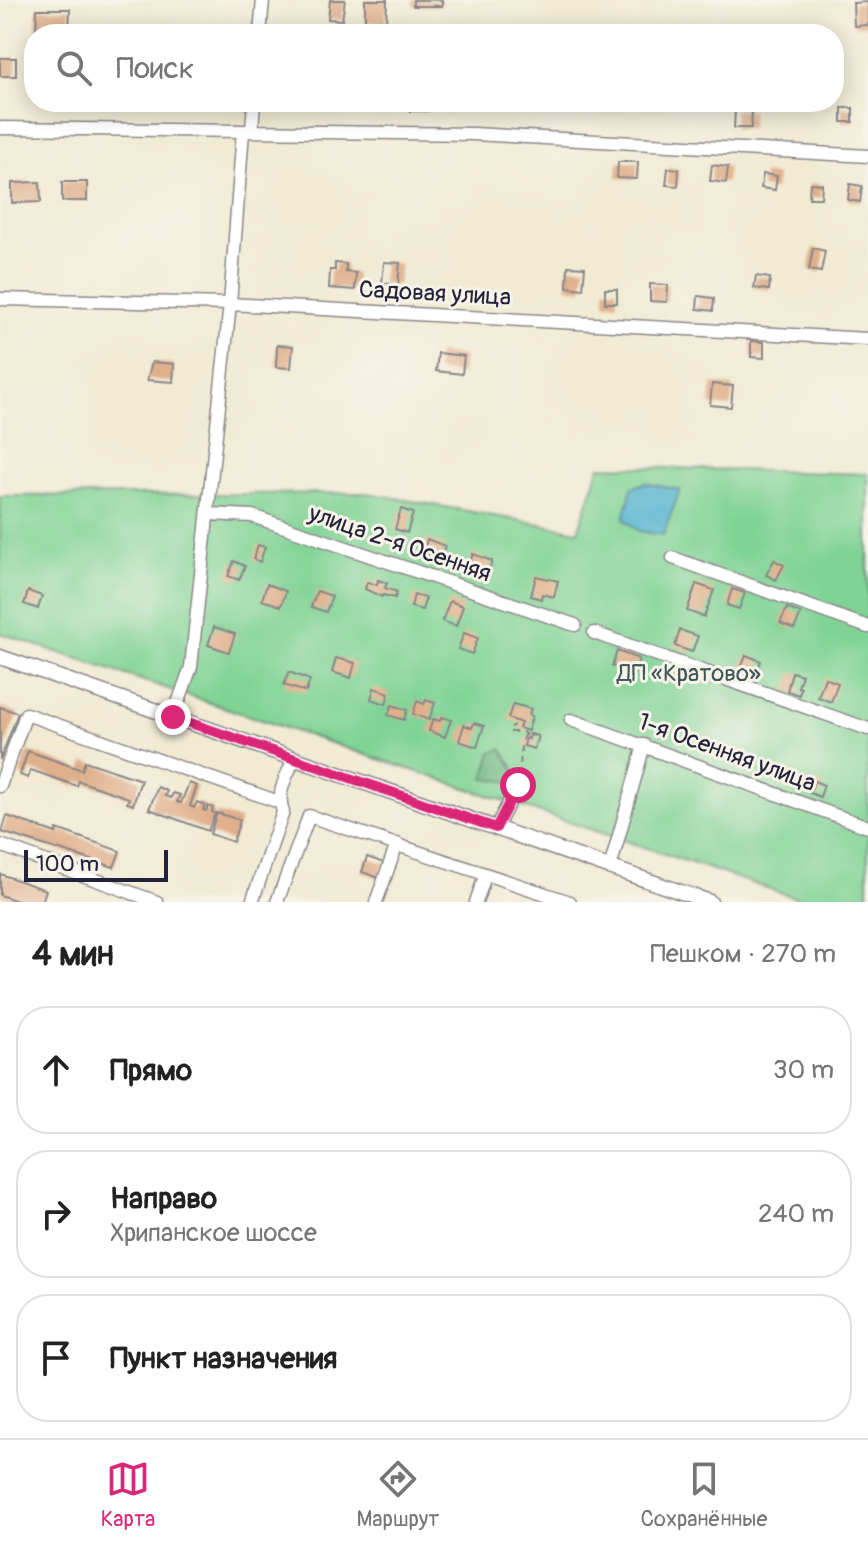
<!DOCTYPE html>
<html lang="ru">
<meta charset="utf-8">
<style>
:root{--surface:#fff;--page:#f6f6f6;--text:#222;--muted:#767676;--line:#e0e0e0;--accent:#db2777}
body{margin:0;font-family:Pangolin,sans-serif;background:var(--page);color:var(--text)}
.scale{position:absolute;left:24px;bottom:20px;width:144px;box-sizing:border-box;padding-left:8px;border:4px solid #22223b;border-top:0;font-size:22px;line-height:28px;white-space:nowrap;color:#22223b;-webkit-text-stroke:6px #f7f3e8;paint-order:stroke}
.stop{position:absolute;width:24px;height:24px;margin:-18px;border:6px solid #db2777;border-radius:50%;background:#fff}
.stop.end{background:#db2777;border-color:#fff;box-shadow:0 2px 8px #0008}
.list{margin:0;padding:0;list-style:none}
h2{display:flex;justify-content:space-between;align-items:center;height:104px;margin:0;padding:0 32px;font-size:34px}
h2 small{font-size:26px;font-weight:400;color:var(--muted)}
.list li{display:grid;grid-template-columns:52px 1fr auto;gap:24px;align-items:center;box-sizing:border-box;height:128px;margin:0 16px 16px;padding:0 16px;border:2px solid var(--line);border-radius:32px}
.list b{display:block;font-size:30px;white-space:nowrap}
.list p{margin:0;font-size:26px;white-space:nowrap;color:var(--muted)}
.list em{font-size:26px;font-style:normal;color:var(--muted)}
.icon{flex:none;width:44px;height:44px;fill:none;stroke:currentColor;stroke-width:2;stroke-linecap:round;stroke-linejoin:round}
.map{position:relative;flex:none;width:868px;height:902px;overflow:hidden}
.search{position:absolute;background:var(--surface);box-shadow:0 4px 20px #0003;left:24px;right:24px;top:24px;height:88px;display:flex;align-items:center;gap:20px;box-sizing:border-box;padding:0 28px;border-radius:32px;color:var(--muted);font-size:30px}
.sheet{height:536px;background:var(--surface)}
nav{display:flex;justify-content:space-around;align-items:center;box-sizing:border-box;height:112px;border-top:2px solid var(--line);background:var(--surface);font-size:22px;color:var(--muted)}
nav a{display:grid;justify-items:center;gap:4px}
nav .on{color:var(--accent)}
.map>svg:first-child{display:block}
.green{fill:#7fd395;stroke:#507a68;stroke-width:2}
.forest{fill:#67b57e;stroke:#446c5c;stroke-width:2}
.water{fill:#51b3cf;stroke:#3a6a85;stroke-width:2}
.building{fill:#e0af8b}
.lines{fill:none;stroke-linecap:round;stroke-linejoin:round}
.minor-casing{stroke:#8a8688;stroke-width:15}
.major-casing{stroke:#8a8688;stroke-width:17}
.path{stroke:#8a8688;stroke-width:2;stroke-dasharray:6 6;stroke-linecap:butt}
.minor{stroke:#fff;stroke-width:12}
.major{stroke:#fff;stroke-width:14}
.route{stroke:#db2777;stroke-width:10}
.labels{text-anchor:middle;stroke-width:6;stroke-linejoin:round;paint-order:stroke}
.street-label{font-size:24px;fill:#22223b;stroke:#f7f3e8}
.park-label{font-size:24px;fill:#3e5756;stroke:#f7f3e8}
</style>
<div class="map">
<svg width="868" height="902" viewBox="0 0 868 902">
<rect width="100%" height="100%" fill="#f7f3e8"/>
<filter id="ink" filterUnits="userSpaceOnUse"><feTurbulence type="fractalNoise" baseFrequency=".0125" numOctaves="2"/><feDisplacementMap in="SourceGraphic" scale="16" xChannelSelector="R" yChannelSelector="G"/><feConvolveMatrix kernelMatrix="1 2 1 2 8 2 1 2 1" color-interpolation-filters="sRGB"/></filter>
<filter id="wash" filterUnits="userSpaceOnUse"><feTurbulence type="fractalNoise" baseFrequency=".006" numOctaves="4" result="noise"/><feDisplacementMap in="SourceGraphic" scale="32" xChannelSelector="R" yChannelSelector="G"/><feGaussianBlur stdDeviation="1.8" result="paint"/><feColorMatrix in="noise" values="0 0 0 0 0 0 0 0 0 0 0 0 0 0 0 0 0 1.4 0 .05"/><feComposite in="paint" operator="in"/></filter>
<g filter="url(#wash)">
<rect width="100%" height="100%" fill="#f1ebd4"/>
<path class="green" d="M600 466 868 474V902H809L0 633V496L368 493 578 531Z"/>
<path class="forest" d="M502 749 515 770 512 782 484 779 492 752Z"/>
<path class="water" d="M644 483 680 490 663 535 639 531 624 519 632 488Z"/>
<g id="blocks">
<path class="building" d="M330 0H345L342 20 328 19Z
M365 0H387L386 23 365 22Z
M413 0H442V6H413Z
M868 2V25L854 26 853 3Z
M37 9H70L69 33 36 32Z
M0 58H16V76H0Z
M409 102H428V111H410Z
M490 102H512L511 109 490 108Z
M842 108H853V122H842Z
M735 110 752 111 751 128H734Z
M618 162H638L637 179 617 178Z
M712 165 728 167 726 183 710 181Z
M668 168 679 169 678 186 666 185Z
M763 174 777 176 775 190 761 188Z
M40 182 41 202 12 203V183Z
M62 182H87V201H62Z
M810 183 822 184 821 198H809Z
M850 184 862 186 860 202 848 200Z
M813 248 825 251 821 272 809 270Z
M384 262 400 263 398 285 382 283Z
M335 263 346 264V272L356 273 355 290 329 288 330 270H335Z
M568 266 585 267 583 289 567 287Z
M756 276 770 278 769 290 754 288Z
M650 284 668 285 667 302 650 301Z
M605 289H617V303H605Z
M698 296 714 298 713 311 697 309Z
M751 341 764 342V358L751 357Z
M277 345 293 346 291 368 276 367Z
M438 353 464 356 462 374 436 371Z
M152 362 174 364 173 382 147 380Z
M712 384 733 386 731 407 710 405Z
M401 509 413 513 407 533 395 529Z
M427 539 445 546 438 564 427 560 429 552 424 550Z
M258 545 265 547 260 562 253 559Z
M473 554 492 561 487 576 467 569Z
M774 560 784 565 776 580 766 575Z
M234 561 245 566 239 580 228 576Z
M536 576 558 581 554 597 542 594 541 599 531 596Z
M378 580 387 583 385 588 397 592 395 598 383 595 382 597 365 589 367 582 377 585Z
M267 584 286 591 281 606 262 600Z
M696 584 714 590 704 617 687 611Z
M732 589 745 593 739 609 727 605Z
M28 591 42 596 38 609 24 604Z
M317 591 332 596 326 612 311 607Z
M414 595 426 598 422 610 411 607Z
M450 601 463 606 456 626 442 621Z
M787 608 801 614 794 629 780 623Z
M214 627 235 634 229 652 208 645Z
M680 630 698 636 692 652 675 646Z
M464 633 478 638 472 654 458 649Z
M617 651 639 659 634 674 612 666Z
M746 655 761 661 754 677 740 671Z
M336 658 355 663 351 678 332 672Z
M289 672 310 680 306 692 284 685Z
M792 672 802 675 798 687 801 688 799 695 787 691Z
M825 678 838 683 831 702 818 697Z
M374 688 389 693 386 704 371 699Z
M426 700 435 703 429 720 413 714 417 701 424 704Z
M513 704 531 709 529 715 532 716 528 731 519 728 521 723 508 718Z
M392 705 407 710 404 720 388 715Z
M0 707 18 713 0 760Z
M442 717 451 720 445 737 429 731 433 719 440 721Z
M474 723 484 726 477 747 459 741 464 725 472 728Z
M530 734 538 736 534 749 524 746 526 738 529 739Z
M28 751 82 770 85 761 141 780 133 805 127 803 129 798 79 781 77 786 31 770 28 778 20 775Z
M814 781 824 785 820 797 810 793Z
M189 783 197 786 190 806 194 808 197 802 205 805 203 810 206 811 208 806 213 808 212 812 215 813 208 831 149 809 158 787 167 791 165 796 171 798 173 793 180 795 177 802 181 803Z
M217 813 240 820 233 842 210 834Z
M7 816 56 833 57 829 120 851 114 867 2 832Z
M367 857 384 863 379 878 362 872Z
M0 874 46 890 42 902H20L0 895Z"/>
</g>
</g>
<g filter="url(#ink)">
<use href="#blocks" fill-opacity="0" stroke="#8a8688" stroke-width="2"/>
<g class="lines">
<defs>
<path id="minor" d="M260 34 263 0
M0 128 474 134 868 156
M252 129 254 102
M0 299 230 304 868 339
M209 514 252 516 575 625
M673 558 868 627
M594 633 868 729
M173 717 191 667 230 304 243 131
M571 720 868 827
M0 786 26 714 279 802
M496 828 518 785
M0 845 157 902
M610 868 644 745
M252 902 283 812C276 792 286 778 294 759
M277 902 309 816 570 902
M376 902 397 844
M476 902 485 876"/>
<path id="major" d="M0 657 710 902"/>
</defs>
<use href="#minor" class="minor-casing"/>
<use href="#major" class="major-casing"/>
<path class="path" d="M511 727 514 725
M510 732H523L529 738
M528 735 539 736 535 749
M520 776 521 746 525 731"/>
<use href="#minor" class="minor"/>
<use href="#major" class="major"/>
</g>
</g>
<g class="lines" filter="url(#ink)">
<path class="route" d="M173 717 496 828 518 785"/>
</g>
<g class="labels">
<g class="street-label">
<text transform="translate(435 293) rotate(3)" y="8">Садовая улица</text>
<text transform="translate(400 543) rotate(19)" y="8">улица 2-я Осенняя</text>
<text transform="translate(727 752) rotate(20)" y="8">1-я Осенняя улица</text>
</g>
<g class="park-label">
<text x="689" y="681">ДП «Кратово»</text>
</g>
</g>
</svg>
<div class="scale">100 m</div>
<div class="stop" style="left:518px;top:785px"></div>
<div class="stop end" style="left:173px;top:717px"></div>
<div class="search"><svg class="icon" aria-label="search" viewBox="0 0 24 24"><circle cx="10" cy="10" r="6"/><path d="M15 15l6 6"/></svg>Поиск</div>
</div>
<section class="sheet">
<h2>4 мин<small>Пешком · 270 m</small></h2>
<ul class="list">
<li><svg class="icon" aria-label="ahead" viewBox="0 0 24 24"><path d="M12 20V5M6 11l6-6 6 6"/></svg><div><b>Прямо</b></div><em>30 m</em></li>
<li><svg class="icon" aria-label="right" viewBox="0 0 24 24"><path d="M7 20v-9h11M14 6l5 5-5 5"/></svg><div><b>Направо</b><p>Хрипанское шоссе</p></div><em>240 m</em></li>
<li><svg class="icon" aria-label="arrive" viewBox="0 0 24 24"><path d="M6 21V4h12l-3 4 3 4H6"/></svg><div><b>Пункт назначения</b></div></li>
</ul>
</section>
<nav>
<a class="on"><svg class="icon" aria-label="map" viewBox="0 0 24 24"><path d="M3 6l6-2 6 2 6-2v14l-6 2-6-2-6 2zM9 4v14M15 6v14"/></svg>Карта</a>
<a><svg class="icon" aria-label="directions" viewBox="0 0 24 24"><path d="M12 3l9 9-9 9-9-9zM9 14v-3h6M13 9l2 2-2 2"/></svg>Маршрут</a>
<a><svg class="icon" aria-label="saved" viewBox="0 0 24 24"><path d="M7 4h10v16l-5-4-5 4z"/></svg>Сохранённые</a>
</nav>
